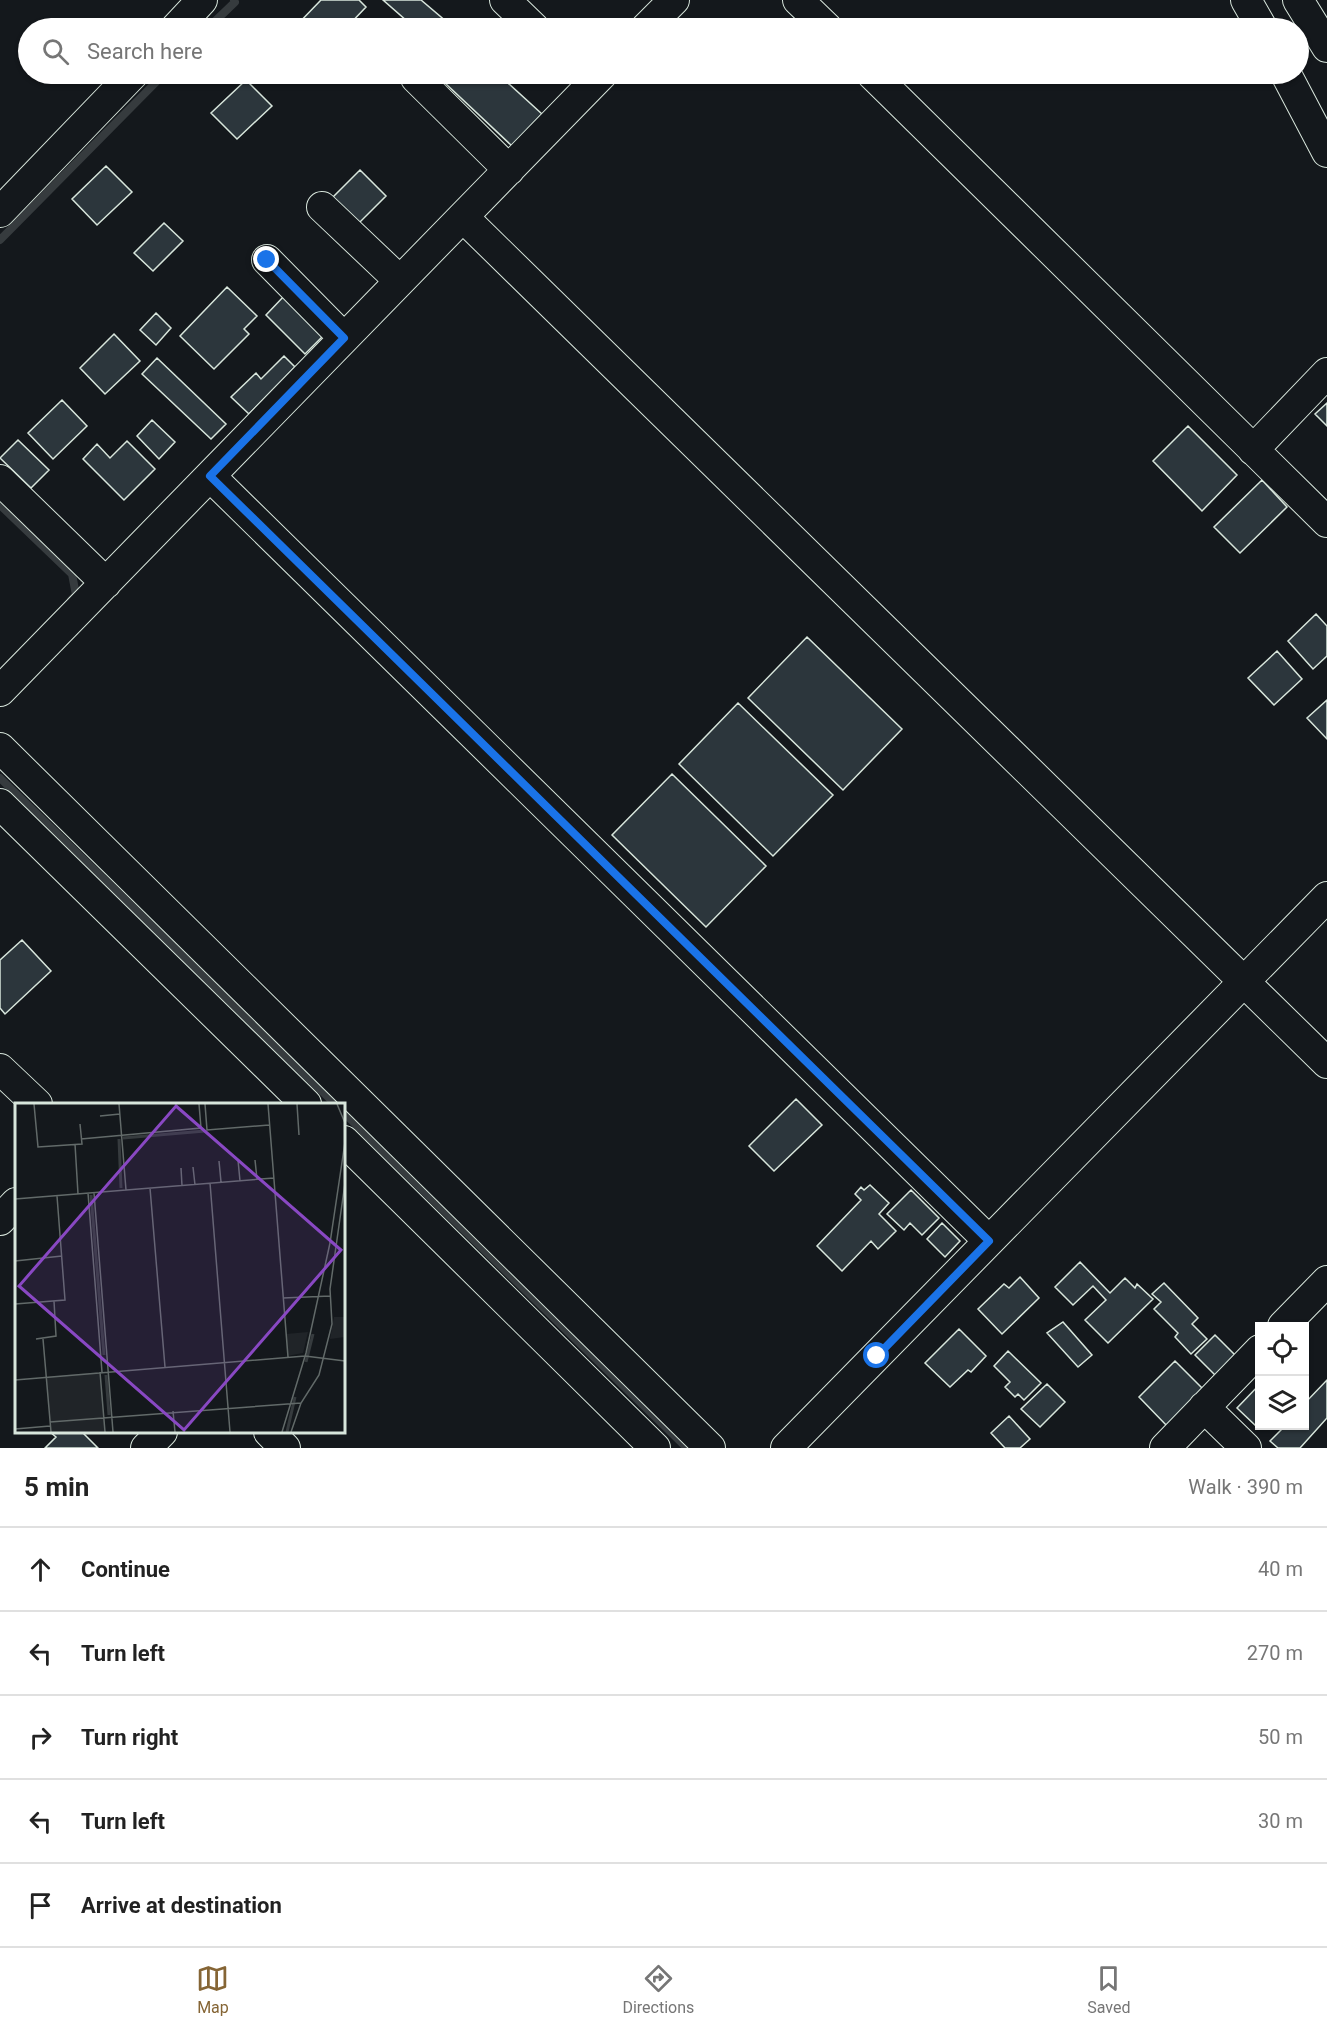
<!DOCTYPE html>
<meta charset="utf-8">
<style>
:root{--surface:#fff;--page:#f2f2f2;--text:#222;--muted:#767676;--line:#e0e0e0;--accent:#856535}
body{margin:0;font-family:Roboto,sans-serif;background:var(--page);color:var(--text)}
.controls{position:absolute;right:18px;bottom:18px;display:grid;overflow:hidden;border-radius:0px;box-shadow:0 2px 4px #0004}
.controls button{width:54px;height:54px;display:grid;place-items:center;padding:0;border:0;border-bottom:2px solid var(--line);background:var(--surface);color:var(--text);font:30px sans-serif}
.stop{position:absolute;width:18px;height:18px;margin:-14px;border:4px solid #1a73e8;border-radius:50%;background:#fff}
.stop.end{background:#1a73e8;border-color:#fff;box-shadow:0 2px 6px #0008}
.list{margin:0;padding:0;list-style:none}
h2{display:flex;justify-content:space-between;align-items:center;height:78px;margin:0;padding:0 24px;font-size:26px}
h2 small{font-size:20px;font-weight:400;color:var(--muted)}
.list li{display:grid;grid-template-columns:39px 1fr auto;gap:18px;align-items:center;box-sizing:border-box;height:84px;padding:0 24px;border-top:2px solid var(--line)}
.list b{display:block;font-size:22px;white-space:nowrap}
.list em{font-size:20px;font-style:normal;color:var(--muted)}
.icon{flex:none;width:33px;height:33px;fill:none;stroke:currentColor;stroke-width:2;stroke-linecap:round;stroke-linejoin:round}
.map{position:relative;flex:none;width:1327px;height:1448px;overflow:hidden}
.search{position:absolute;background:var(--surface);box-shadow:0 2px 4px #0004;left:18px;right:18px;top:18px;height:66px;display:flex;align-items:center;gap:15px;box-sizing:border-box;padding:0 21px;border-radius:33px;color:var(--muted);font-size:22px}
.sheet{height:498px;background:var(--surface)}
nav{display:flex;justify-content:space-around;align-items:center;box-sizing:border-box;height:84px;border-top:2px solid var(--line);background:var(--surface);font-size:16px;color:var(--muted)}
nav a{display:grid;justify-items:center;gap:3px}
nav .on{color:var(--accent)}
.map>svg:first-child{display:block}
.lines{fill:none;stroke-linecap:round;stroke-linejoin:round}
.stream{stroke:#363b3e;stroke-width:8}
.building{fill:#2c363c;stroke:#d8e6dc;stroke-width:1.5}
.minor-casing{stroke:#d8e6dc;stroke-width:32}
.minor{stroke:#14181c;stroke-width:30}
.route{stroke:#1a73e8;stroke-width:8}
.inset-river{fill:none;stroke:#363b3e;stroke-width:3}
.inset-road{fill:none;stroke:#626a69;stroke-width:1.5}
.view{fill:#8948c3;fill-opacity:0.15;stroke:#8948c3;stroke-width:3}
.inset-edge{fill:none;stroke:#d8e6dc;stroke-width:3}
</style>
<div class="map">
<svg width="1327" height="1448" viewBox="0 0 1327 1448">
<rect width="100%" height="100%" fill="#14181c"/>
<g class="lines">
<path class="stream" d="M208 28 235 2 234 0
M0 240 164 74
M0 505 72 574 76 595 71 600
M0 778 335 1104
M344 1113 687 1448"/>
</g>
<path class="building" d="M321 0H359L366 7 346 28H294Z
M383 0H421L454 28H415Z
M454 74H498L542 114 512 146 445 83Z
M246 80 272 106 237 139 211 113Z
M106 166 132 192 97 225 72 199Z
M360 170 386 196 354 228 329 201Z
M164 223 183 241 153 271 134 253Z
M227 287 257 316 244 329 249 334 214 369 180 336Z
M285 295 325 334 305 354 266 315Z
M156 313 171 328 156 345 140 330Z
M114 334 140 361 105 394 80 368Z
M284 356 295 367 249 414 231 397 256 373 261 379Z
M157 358 226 424 211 439 142 374Z
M62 400 87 426 53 459 28 433Z
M1327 403V426L1315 414Z
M152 420 175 442 159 459 137 436Z
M1188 426 1237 475 1202 511 1153 461Z
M18 440 49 470 31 488 0 458Z
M127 441 155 469 124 500 83 459 97 444 110 458Z
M1262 480 1287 507 1240 553 1214 527Z
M1316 614 1327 626V656L1313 669 1288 641Z
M807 637 902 729 843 790 748 698Z
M1277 651 1302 679 1274 705 1248 678Z
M1327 700V739L1307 718Z
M738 703 833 795 773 856 679 764Z
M672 774 766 866 706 927 612 835Z
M22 940 51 971 5 1014 0 1008V960Z
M796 1099 822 1125 774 1171 749 1146Z
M870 1185 889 1203 879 1214 896 1231 878 1249 871 1241 842 1271 817 1246 861 1200 855 1194 861 1187 864 1190Z
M911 1190 939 1218 922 1235 910 1223 904 1230 887 1214Z
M942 1223 960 1241 945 1257 927 1239Z
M1080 1262 1110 1293 1125 1278 1135 1288 1137 1284 1153 1299 1108 1343 1085 1320 1106 1300 1093 1286 1073 1305 1055 1287Z
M1020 1277 1039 1298 1002 1334 978 1309 1004 1284 1009 1288Z
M1164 1283 1198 1318 1192 1324 1207 1339 1191 1354 1175 1337 1178 1333 1154 1309 1161 1302 1152 1294Z
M1063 1322 1092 1355 1078 1367 1047 1333Z
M959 1329 986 1356 971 1372 968 1370 950 1387 925 1363Z
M1215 1335 1237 1357 1217 1377 1195 1355Z
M1008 1351 1041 1383 1024 1400 1018 1394 1015 1397 1005 1387 1010 1382 994 1366Z
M1175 1361 1205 1391 1168 1427 1139 1397Z
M1327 1380V1418L1300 1448H1278L1270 1441 1285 1426H1304V1404Z
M1047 1384 1065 1402 1040 1427 1021 1409Z
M1260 1384V1423L1256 1426 1237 1408Z
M1009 1416 1030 1439 1020 1448H1005L991 1433Z
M50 1432H82L98 1448H45L56 1437Z"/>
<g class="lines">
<defs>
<path id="minor" d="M505 0 534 28
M798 0 827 28
M1246 0 1262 28
M1298 0 1327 47
M176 28 202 0
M646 28 674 0
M872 74 1327 522
M1286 74 1327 152
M416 78 509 170
M322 207 400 281
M0 212 133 74
M463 217 1327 1063
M267 260 344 338
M1253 450 1327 373
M210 476 989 1241
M0 480 106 583
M0 691 602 74
M0 748 710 1448
M0 804 306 1104
M0 1069 37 1104
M344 1141 655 1448
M0 1220 16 1203
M1283 1326 1327 1281
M1204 1407 1246 1448
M269 1432 285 1448
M146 1448 162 1432
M786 1448 1327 897
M1165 1448 1260 1350"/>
</defs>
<use href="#minor" class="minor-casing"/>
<use href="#minor" class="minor"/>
</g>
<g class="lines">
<path class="route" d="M267 260 344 338 210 476 989 1241 877 1356"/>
</g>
<g transform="translate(15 1103)">
<rect width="330" height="330" fill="#14181c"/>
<path d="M319 214H330V234L315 236ZM293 229 288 250 272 253 271 231ZM85 269 90 329H36L31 274Z" fill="#202428"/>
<path class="inset-river" d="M108 35 190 28M104 36 106 85M76 92 89 252M291 259 298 231M91 272 94 312M272 329 280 294"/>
<path class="inset-road" d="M19 1 23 44 67 41 65 21M104 1 111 87M190 1 192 27 254 22M253 1 273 254M282 1 284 32M322 1 330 20M85 13 105 11M66 36 186 25 184 1M60 41 63 91M223 57 225 78M240 57 242 76M204 58 206 79M178 64 180 82M166 65 167 83M195 80 215 329M135 85 150 264M73 90 87 269M79 90 98 329M0 96 259 75M0 158 47 153M268 195 315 193M0 201 50 197 42 93M21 236 41 233 39 198M28 236 36 329M85 269 90 329M0 277 290 253 330 258M158 308 160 329M35 319 286 300M0 326 35 323M267 329 291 250 315 140 330 39M276 329 286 300 304 272 317 221 315 186 330 80"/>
<path class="view" d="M161 3 326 147 169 327 4 183Z"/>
<rect width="330" height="330" class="inset-edge"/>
</g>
</svg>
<div class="controls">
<button><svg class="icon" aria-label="locate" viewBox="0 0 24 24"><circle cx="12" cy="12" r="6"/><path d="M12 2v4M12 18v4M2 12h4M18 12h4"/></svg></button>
<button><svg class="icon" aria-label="layers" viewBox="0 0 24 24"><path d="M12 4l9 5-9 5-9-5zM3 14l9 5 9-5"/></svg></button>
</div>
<div class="stop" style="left:877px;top:1356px"></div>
<div class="stop end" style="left:267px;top:260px"></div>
<div class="search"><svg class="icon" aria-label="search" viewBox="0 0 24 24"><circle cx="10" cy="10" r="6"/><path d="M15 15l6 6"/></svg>Search here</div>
</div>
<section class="sheet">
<h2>5 min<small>Walk · 390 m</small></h2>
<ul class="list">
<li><svg class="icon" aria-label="ahead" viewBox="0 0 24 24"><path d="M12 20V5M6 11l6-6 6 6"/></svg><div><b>Continue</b></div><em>40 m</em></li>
<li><svg class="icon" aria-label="left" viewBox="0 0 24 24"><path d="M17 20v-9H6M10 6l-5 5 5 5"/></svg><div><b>Turn left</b></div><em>270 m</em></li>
<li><svg class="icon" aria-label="right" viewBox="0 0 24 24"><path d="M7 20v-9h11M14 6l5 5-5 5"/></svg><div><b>Turn right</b></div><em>50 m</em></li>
<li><svg class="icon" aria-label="left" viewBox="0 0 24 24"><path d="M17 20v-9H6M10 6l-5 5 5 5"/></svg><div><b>Turn left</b></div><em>30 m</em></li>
<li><svg class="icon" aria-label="arrive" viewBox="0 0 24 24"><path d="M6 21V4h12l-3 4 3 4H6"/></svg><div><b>Arrive at destination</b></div></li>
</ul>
</section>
<nav>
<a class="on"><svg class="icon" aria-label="map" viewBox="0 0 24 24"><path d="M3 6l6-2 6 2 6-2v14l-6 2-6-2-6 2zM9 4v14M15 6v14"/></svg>Map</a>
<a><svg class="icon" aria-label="directions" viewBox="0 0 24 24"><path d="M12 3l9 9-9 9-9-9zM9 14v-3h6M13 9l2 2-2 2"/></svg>Directions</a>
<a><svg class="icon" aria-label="saved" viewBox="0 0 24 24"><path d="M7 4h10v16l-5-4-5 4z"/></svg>Saved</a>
</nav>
